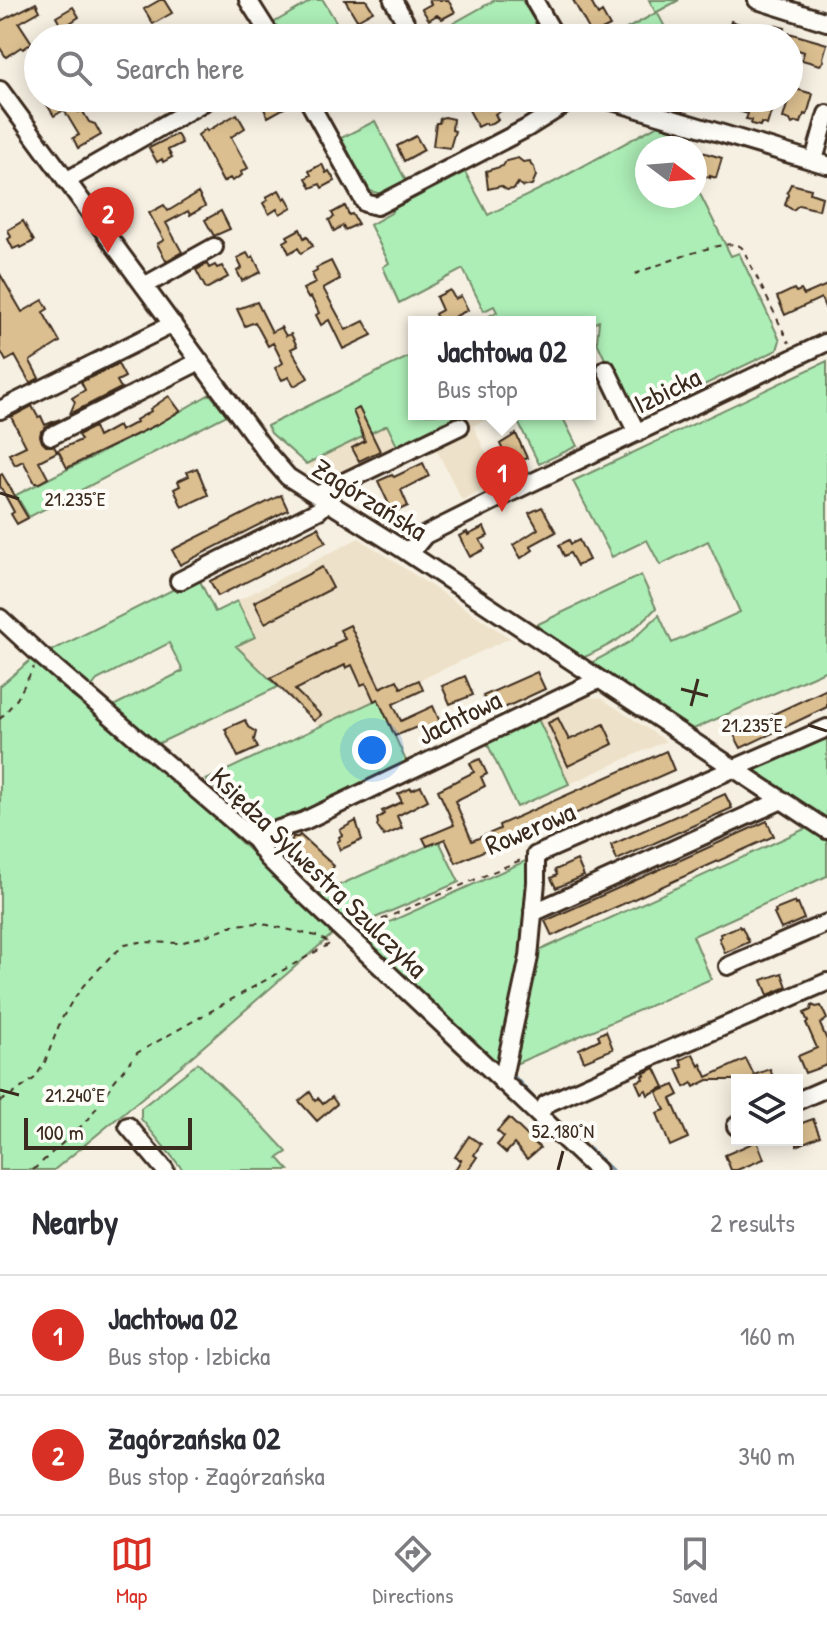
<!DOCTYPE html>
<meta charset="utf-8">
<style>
:root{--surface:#fff;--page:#f2f2f3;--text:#2b2b33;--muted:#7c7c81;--line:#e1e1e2;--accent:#d93025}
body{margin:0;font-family:"Patrick Hand",sans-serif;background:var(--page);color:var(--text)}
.controls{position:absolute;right:24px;bottom:24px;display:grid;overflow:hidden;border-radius:0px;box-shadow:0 4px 20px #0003}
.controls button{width:72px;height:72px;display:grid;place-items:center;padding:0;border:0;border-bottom:2px solid var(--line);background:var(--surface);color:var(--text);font:40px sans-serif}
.compass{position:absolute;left:635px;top:136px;width:72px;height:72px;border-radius:50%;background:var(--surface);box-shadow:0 4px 20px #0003;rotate:106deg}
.scale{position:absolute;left:24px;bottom:20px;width:168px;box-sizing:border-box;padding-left:8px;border:4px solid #3b2a1e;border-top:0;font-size:22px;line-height:28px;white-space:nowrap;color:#3b2a1e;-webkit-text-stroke:6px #fdfcf7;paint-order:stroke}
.you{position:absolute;left:372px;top:750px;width:28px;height:28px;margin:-20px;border:6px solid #fff;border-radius:50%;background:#1a73e8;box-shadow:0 0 0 12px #1a73e833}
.badge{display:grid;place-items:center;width:52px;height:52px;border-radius:50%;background:var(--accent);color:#fff;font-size:26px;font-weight:700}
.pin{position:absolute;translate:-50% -66px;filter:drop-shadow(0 2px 4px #0008)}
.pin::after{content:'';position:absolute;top:42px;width:28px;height:24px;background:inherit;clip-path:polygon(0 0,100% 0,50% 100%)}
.popup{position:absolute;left:408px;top:316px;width:188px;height:104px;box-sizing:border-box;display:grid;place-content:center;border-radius:0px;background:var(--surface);filter:drop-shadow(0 2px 6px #0005);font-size:26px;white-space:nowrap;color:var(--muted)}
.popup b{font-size:30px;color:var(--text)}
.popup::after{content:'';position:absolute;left:50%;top:100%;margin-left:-16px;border:16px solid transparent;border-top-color:var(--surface)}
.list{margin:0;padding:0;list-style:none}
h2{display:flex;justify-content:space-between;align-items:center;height:104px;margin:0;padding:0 32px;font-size:34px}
h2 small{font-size:26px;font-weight:400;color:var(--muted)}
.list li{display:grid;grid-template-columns:52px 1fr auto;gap:24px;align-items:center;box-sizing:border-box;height:120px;padding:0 32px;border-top:2px solid var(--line)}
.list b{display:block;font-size:30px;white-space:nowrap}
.list p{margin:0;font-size:26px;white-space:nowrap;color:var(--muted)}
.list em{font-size:26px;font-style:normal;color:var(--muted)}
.icon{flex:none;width:44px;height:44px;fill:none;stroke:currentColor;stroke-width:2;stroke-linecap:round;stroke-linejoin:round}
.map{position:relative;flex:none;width:827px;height:1170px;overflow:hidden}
.search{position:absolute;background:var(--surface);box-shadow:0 4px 20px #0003;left:24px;right:24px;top:24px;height:88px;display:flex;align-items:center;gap:20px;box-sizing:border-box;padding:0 28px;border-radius:44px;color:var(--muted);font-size:30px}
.sheet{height:344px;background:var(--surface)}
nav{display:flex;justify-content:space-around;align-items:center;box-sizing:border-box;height:112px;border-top:2px solid var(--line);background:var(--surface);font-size:22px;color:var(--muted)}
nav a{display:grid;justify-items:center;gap:4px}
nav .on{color:var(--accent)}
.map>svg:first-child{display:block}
.built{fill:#eee1c9}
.green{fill:#adeeb7;stroke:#748c6a;stroke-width:2}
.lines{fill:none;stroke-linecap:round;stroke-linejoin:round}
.stream{stroke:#6f8b9d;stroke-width:3}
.building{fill:#dbbf90;stroke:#3b2a1e;stroke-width:2}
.minor-casing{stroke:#3b2a1e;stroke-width:22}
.path{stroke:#3b2a1e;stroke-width:2;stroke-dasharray:6 6;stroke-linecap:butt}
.minor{stroke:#fdfcf7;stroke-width:16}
.ticks{fill:none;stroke:#3b2a1e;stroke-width:3}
.labels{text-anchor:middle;stroke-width:8;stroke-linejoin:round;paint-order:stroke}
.street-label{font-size:28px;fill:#3b2a1e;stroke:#fdfcf7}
.ticks-label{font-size:20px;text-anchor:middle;fill:#3b2a1e;stroke:#fdfcf7;stroke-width:8;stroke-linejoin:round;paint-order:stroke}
</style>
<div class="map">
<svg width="827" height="1170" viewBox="0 0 827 1170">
<rect width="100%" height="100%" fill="#f6f0e2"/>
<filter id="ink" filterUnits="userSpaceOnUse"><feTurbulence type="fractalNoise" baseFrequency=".0125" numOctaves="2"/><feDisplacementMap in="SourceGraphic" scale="16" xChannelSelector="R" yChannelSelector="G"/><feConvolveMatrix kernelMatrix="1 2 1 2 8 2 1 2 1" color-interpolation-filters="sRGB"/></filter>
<g filter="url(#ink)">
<path class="built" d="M458 414H497L473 426 500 482 462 500 434 445 465 429Z
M387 425 399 450 331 482 306 464Z
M359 538 510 638 320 727 236 646 255 636 237 601Z
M586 697 601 698 666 741 569 784 538 719Z"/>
<path class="green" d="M313 0H323L344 35 338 38H282L273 23Z
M495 0H522L541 32 529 38H427Z
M649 0H679L657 12 667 31 659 38H610L656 13Z
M375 121 406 181 381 194 370 191 341 138Z
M658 125 691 135 687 148H647V196H695V184L731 256 739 253 780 340 777 350 633 419 597 342 599 321 590 325V322H478L497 312 494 306 484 311 463 269 399 303 383 267 389 263 370 225 391 213 393 209 465 172 488 215 556 181Z
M414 354V414H458L461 420 399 450 387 425 306 464 271 433 267 426Z
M827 361V670L689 731 587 665 630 642 659 615 672 643 740 612 708 541 660 565 647 540 612 557 573 481Z
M210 394 227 415 29 517 16 495 158 424Z
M514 414H561L577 446 539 464Z
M641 575 656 608C634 632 608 647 578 660L534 626Z
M198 577 215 612 237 601 255 637 236 646 278 687 153 746 109 708 183 671 169 643 97 680 90 689 51 651Z
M33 658 74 698 103 717 185 789 335 932 182 1065 54 1170H0V686Z
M378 699 407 763 269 827 253 824 206 780Z
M538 719 569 784 517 807 487 743Z
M827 733V819L825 820 749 770Z
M809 827 827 839V876L693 936 711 979 513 1065 534 953Z
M439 841 459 882 347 930 312 897Z
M532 858 523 963 497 1071 356 937Z
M198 1063 259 1122 287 1152 278 1158 289 1170H183L141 1119V1108Z"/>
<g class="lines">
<path class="stream" d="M512 1074 539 1103
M547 1111 576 1137
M589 1148 612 1170"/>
</g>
<path class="building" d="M160 0H164L172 13 153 24 144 9Z
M345 0H366L373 11 357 20Z
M429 0H448L455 12 442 19 437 15 429 20 422 9 431 4Z
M573 0H590L598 15 602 12 610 26 592 35Z
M36 3 40 11 19 23 32 43 23 49 21 47 6 57 0 48V21Z
M73 7 79 17 70 23 79 38H68L56 17Z
M731 21 769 34 772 25 785 28 782 38H732L727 36Z
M789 33 827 44 823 58 824 61 820 65 802 60 804 52 789 47Z
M792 88 813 94 807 115 804 114 801 123 796 122 792 124 790 120 783 118Z
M54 98H71L79 112 82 110 89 122 95 124 101 135 78 148 73 138 79 135 64 110 54 116 46 103Z
M266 98H283L288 106 268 117 260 101Z
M482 98H524L495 114 498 120 487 125 486 123 478 127 469 110 478 105 476 101Z
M703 98H735L772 109 767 125 761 123 760 126 751 124 752 120 746 119 748 114 703 100Z
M237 114 245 128 231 137 248 168 241 172 242 175 232 181 230 178 223 182 198 135 206 129 207 131Z
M445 117 453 119 452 130 455 131 450 148 433 146 436 123H439L440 118Z
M177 134 182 143 168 150 172 157 163 162 162 159 157 162 149 148Z
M416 136 424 150 404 161 397 146Z
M702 152 722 158 716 178 710 176V178L696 172 697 166 695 165V153L701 155Z
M518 158 523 162 530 161 531 165 534 167 536 176 532 185 523 187 518 183 514 189 507 190 501 186 488 189 486 171 503 166 506 161Z
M322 164 326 173 329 171 335 181 322 188 320 184 311 188 306 178 311 175 309 171Z
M791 184 811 189 810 193 822 197 819 210 799 205 793 210 785 205 788 195 787 192Z
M279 190 284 199 286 197 292 207 280 214 277 209 269 214 263 203 268 200 266 197Z
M198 193 205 206 190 215 188 211 166 223 182 252 166 261 157 244 164 240 149 213 164 205 168 211Z
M345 206 349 215 352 214 358 224 345 230 343 226 334 231 329 220 334 217 332 213Z
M221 211 230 229 214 236 205 220Z
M23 221 34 241 21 248 20 246 13 249 8 239 11 237 8 230Z
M300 229 304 238 307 236 313 246 301 253 298 248 289 253 284 242 289 239 287 236Z
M247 253 250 258 253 256 261 272 242 281 237 271 242 268 237 258Z
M331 261 340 279 323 288 346 330 364 321 372 335 343 349 329 320 321 325 316 315 319 313 311 297 308 298 303 289 316 283 312 274 317 271 316 268Z
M207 264 209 268 215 265 217 268 222 266 228 277 206 289 196 270Z
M0 274 22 312 43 300 48 309 43 312 60 342 30 361 39 378 30 383 15 356 6 361 0 350Z
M827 285V312L821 298 785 315 777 297 794 289 796 292 801 290 804 295Z
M450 290 455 299 461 296 468 310 444 322H439L435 314 442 310 436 297Z
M257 302 272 332 281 327 286 336 291 334 297 346 291 349 308 378 294 386 289 377 282 380 275 368 283 363 273 343 268 346 255 322 245 326 237 309Z
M118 364 125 377 117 381 121 388 70 414 75 402 72 398 85 390 81 382Z
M169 396 180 411 158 424 67 468 58 450 81 440 78 435 94 427 98 437 118 426 120 431 137 422 136 420 151 411 150 409Z
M32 406 38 417 41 416 45 425 60 419 41 431 40 436 42 442 46 446H54L57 452 39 461 48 478 39 483H35L23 461 15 465 9 454 26 446 11 417Z
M359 408 380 451 359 461 352 448 365 441 353 411Z
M516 434 527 458 520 461 518 457 508 461 500 444Z
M423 463 429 476 401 490 408 506 393 513 378 481 392 475 394 477Z
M197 468 208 495 182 507 174 489 180 486 178 481 189 476 187 472Z
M2 474 28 518 17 524 11 514 14 512 0 486V475Z
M281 495 288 510 180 565 172 550Z
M542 507 556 532 530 546 533 550 521 558 513 545 538 529 529 513Z
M318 527 326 542 218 596 210 581Z
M484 527 488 536 480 540 485 549 470 557 459 536 467 532 468 535Z
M569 540 571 544 579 540 589 560 577 566 570 553 564 556 559 545Z
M322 567 333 588 265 623 254 602Z
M350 625 380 688 397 680 401 688 419 680 423 690 393 704 401 721 433 706 440 722 419 731 417 727 395 736 378 699 374 701 366 683 361 685 352 665 346 668 345 665 295 690 321 715 314 721 270 678 335 646 334 644 345 639 340 630Z
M537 672 545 689 491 714 483 696Z
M465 676 473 695 450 704 442 686Z
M827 689V707L741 748 733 733Z
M558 718 569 740 604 724 613 744 568 766 548 723Z
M245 720 248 727 256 732 254 740 258 748 238 757 225 729Z
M666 751 674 770 507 844 506 841 456 863 445 839 427 846 423 838 454 825 438 790 474 772 470 763 480 759 487 774 481 777 485 786 455 801 472 841 500 829 499 825Z
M421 786 428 800 397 816 402 828 384 836 377 826 378 823 377 819 384 814 382 811 402 802 398 794 411 788 412 790Z
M725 794 732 808 617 860 611 845Z
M356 821 362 840 340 850 337 842 340 840 339 837 342 835 340 830Z
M767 821 774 836 552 936 545 921Z
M300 835 334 866 329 874 324 877 290 845 293 837H298Z
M577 860 584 876 556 888 551 878 557 875 555 870Z
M795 902 796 905 798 904 804 919 781 929 774 914 776 913 775 910Z
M739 926 740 928 742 927 749 942 725 953 719 938 721 937 720 934Z
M782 973 787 987 768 995 762 980Z
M812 1005 816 1007 821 1006 827 1019 820 1024 827 1040V1065L805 1073 798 1056 817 1048 806 1023 808 1022 804 1013 811 1010Z
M606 1031 613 1049 584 1061 579 1049 600 1039 598 1035Z
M693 1054 699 1066 701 1064 707 1077 746 1059 754 1075 770 1069 774 1080H708L694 1087 692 1083 685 1087 677 1069 683 1067 680 1060Z
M655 1068 664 1087 648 1095 646 1090 641 1093 636 1082 643 1079 642 1076 645 1075 644 1073Z
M674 1085 679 1095 671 1099 688 1138 670 1146 657 1113 665 1110 657 1092Z
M310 1092 315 1100 318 1098 323 1104 332 1097 337 1104 317 1121 299 1101Z
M509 1118 540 1148 527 1159 514 1144 506 1153 497 1145 504 1137 497 1131Z
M813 1119 820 1136 797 1146V1129L801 1128 799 1124Z
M469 1136 481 1144 474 1155 477 1157 468 1170H455L461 1160 455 1157Z
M757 1141 764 1159 737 1170H731L725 1155Z"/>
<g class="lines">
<defs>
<path id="minor" d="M248 0 272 38
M393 0 414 38
M534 0 556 38
M757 0 827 22
M0 90 267 453 288 477 404 550 827 830
M307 98 365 203 377 206 527 128 575 98
M602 98 827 165
M814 160 827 114
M66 181 211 98
M144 286 214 247
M606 369 637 433
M0 410 173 324
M51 436 200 361
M317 495 460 426
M404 550 415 547 425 535 495 500 827 342
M179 581 319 510 327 502
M0 618 39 654 255 840 267 857 305 895 597 1170
M255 840 260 835 304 821 598 680
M533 911H537L782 800
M728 966 827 923
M502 1082 529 957 536 882V855L827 728
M797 1101 827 1088
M540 1114 546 1104 622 1070 827 982
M128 1126 165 1170
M736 1126 737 1125"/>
</defs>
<use href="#minor" class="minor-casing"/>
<path class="path" d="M635 274C653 267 723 239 738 245 740 246 742 247 743 249L789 343
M0 719 17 699 34 667
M360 929 523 859
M0 1101 9 1097 35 1078 45 1062 61 1020 71 1003 83 986 111 956 125 945 140 942 180 943 205 936 233 925 259 923 317 936 330 943
M33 1170 88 1120 112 1084 137 1053 333 942"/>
<use href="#minor" class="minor"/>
</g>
</g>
<path class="ticks" d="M0 493 19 499M681 689 708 696M691 706 698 679M808 725 827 731M0 1090 19 1095M558 1170 563 1151"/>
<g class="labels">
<g class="street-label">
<text transform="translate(667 390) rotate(-26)" y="10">Izbicka</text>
<text transform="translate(370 499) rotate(32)" y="10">Zagórzańska</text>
<text transform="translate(459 717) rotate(-26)" y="10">Jachtowa</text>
<text transform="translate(530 828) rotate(-23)" y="10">Rowerowa</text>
<text transform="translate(319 872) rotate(44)" y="10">Księdza Sylwestra Szulczyka</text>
</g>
</g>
<g class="ticks-label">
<text x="75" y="506">21.235°E</text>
<text x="752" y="732">21.235°E</text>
<text x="75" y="1102">21.240°E</text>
<text x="563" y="1138">52.180°N</text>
</g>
</svg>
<div class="controls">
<button><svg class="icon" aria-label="layers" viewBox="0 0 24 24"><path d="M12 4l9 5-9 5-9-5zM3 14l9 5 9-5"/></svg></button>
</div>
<svg class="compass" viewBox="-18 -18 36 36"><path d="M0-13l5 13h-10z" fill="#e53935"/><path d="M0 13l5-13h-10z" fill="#7c7c81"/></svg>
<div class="scale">100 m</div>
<div class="you"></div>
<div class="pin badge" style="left:502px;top:512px">1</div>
<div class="popup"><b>Jachtowa 02</b>Bus stop</div>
<div class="pin badge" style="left:108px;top:253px">2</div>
<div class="search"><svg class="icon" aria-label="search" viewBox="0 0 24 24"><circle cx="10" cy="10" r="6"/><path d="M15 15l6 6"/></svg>Search here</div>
</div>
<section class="sheet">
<h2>Nearby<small>2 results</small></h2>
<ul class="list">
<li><span class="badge">1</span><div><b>Jachtowa 02</b><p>Bus stop · Izbicka</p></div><em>160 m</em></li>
<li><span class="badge">2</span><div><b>Zagórzańska 02</b><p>Bus stop · Zagórzańska</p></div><em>340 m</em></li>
</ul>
</section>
<nav>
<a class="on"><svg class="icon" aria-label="map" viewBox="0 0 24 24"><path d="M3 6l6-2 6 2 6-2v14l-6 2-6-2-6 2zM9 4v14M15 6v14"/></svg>Map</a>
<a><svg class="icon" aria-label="directions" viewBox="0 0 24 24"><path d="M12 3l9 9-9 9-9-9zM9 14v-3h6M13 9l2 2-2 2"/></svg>Directions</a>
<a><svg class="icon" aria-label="saved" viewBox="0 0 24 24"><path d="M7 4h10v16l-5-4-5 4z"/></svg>Saved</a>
</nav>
